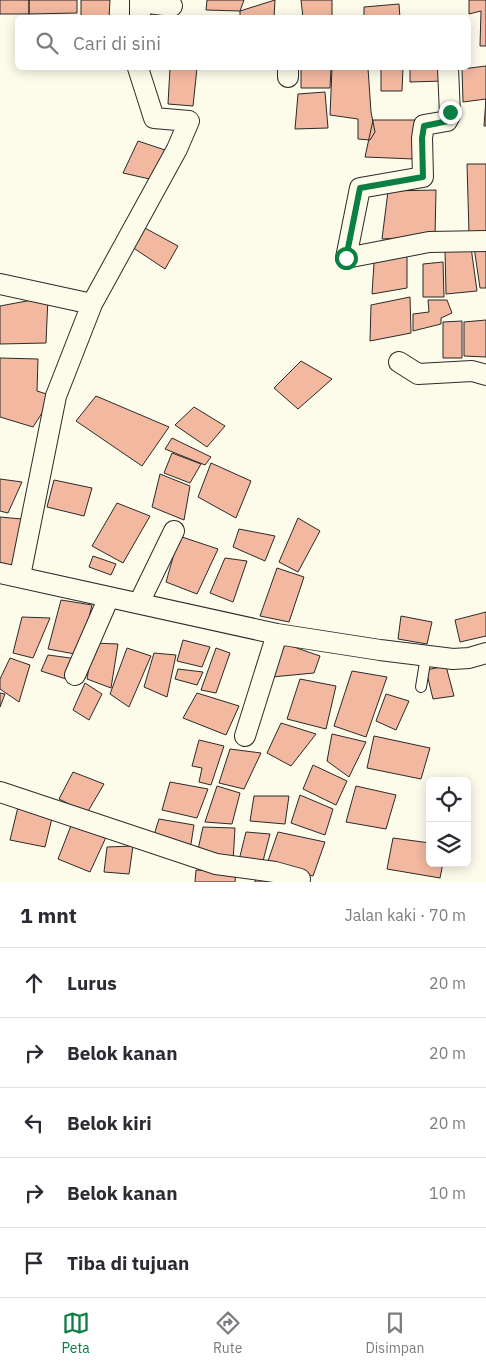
<!DOCTYPE html>
<html lang="id">
<meta charset="utf-8">
<style>
:root{--surface:#fff;--page:#f2f2f3;--text:#2b2b33;--muted:#7c7c81;--line:#e1e1e2;--accent:#0b8043}
body{margin:0;font-family:"IBM Plex Sans",sans-serif;background:var(--page);color:var(--text)}
.controls{position:absolute;right:15px;bottom:15px;display:grid;overflow:hidden;border-radius:8px;box-shadow:0 2px 12px #0003}
.controls button{width:45px;height:45px;display:grid;place-items:center;padding:0;border:0;border-bottom:1px solid var(--line);background:var(--surface);color:var(--text);font:25px sans-serif}
.stop{position:absolute;width:15px;height:15px;margin:-11px;border:4px solid #0b8043;border-radius:50%;background:#fff}
.stop.end{background:#0b8043;border-color:#fff;box-shadow:0 1px 5px #0008}
.list{margin:0;padding:0;list-style:none}
h2{display:flex;justify-content:space-between;align-items:center;height:65px;margin:0;padding:0 20px;font-size:21px}
h2 small{font-size:16px;font-weight:400;color:var(--muted)}
.list li{display:grid;grid-template-columns:32px 1fr auto;gap:15px;align-items:center;box-sizing:border-box;height:70px;padding:0 20px;border-top:1px solid var(--line)}
.list b{display:block;font-size:19px;white-space:nowrap}
.list em{font-size:16px;font-style:normal;color:var(--muted)}
.icon{flex:none;width:28px;height:28px;fill:none;stroke:currentColor;stroke-width:2;stroke-linecap:round;stroke-linejoin:round}
.map{position:relative;flex:none;width:486px;height:882px;overflow:hidden}
.search{position:absolute;background:var(--surface);box-shadow:0 2px 12px #0003;left:15px;right:15px;top:15px;height:55px;display:flex;align-items:center;gap:12px;box-sizing:border-box;padding:0 18px;border-radius:8px;color:var(--muted);font-size:19px}
.sheet{height:415px;background:var(--surface)}
nav{display:flex;justify-content:space-around;align-items:center;box-sizing:border-box;height:70px;border-top:1px solid var(--line);background:var(--surface);font-size:14px;color:var(--muted)}
nav a{display:grid;justify-items:center;gap:2px}
nav .on{color:var(--accent)}
.map>svg:first-child{display:block}
.building{fill:#f2b8a0;stroke:#2b2b2b}
.lines{fill:none;stroke-linecap:round;stroke-linejoin:round}
.service-casing{stroke:#2b2b2b;stroke-width:12}
.minor-casing{stroke:#2b2b2b;stroke-width:22}
.service{stroke:#fdfbea;stroke-width:10}
.minor{stroke:#fdfbea;stroke-width:20}
.route{stroke:#0b8043;stroke-width:6}
</style>
<div class="map">
<svg width="486" height="882" viewBox="0 0 486 882">
<rect width="100%" height="100%" fill="#fdfbea"/>
<path class="building" d="M0 0H29V14H0Z
M29 0H77V13L29 14Z
M81 0H110L109 18H81Z
M207 0H244L240 11 206 10Z
M275 0 274 18H240V11Z
M301 0H332V18H303Z
M469 0H486V46H480L481 11 469 14Z
M399 4 400 18H364V7Z
M486 66V126H484L486 99 463 102 462 69Z
M170 68H197L193 106 168 104Z
M301 68H331L330 88H301Z
M332 68H368L371 112 375 132 370 140 358 139V119L330 115Z
M381 68H403L402 91H381Z
M410 68H444V81L410 82Z
M325 92 328 128 295 129 298 94Z
M373 120H419L414 159 365 157Z
M138 141 168 151 154 180 123 173Z
M467 164H486V233H469Z
M436 190 435 236 382 239 388 191Z
M143 227 178 246 165 269 132 247Z
M486 246V288H480L474 247Z
M471 247 477 291 446 294 445 250Z
M407 253V288L372 294 374 263Z
M443 262 444 297H423V264Z
M48 297 46 343 0 344V306Z
M410 297 411 333 370 341 371 305Z
M428 300H447L452 313 441 318V324L413 331V314L429 312Z
M486 320V357L464 356V322Z
M462 321V358H443V322Z
M0 358 38 359 37 391 53 396 33 427 0 417Z
M301 361 332 379 298 409 274 388Z
M96 396 169 427 142 466 76 421Z
M194 407 225 426 207 447 175 425Z
M172 438 211 457 205 465 165 449Z
M172 453 201 464 190 483 164 473Z
M211 463 251 481 236 518 198 497Z
M160 474 190 486 184 520 152 507Z
M0 479 22 482 8 513 0 511Z
M54 480 92 488 84 516 47 507Z
M117 503 150 516 123 563 92 546Z
M0 517 22 519 15 566 0 564Z
M298 518 320 531 298 572 279 562Z
M239 529 275 536 265 561 233 547Z
M179 536 218 549 197 594 166 582Z
M93 556 116 564 111 575 89 567Z
M225 558 247 561 233 602 210 593Z
M277 568 304 577 289 622 260 616Z
M61 600 92 605 80 655 48 649Z
M486 612V636L460 642 455 620Z
M401 616 432 622 427 644 398 639Z
M22 617 50 618 33 658 13 653Z
M183 640 210 647 202 667 177 661Z
M93 643 118 644 111 688 87 679Z
M285 644 320 656 314 673 272 677Z
M127 648 151 656 129 707 110 694Z
M216 648 230 653 216 693 201 690Z
M154 653 176 655 167 697 144 687Z
M48 655 78 659 66 679 41 671Z
M10 658 30 665 19 702 0 689V679Z
M446 666 454 696 433 699 426 670Z
M178 669 203 672 197 685 175 679Z
M352 671 387 677 366 737 334 726Z
M300 679 336 686 326 729 287 719Z
M85 683 102 694 89 720 73 710Z
M0 693 5 694 0 707Z
M197 693 239 706 226 735 183 718Z
M386 694 409 701 396 730 376 721Z
M281 723 316 734 291 766 267 753Z
M332 734 366 742 349 777 327 761Z
M374 736 430 748 421 779 367 768Z
M199 740 224 746 211 785 199 782 202 768 192 766Z
M230 749 261 753 244 789 219 783Z
M313 765 347 781 336 805 303 789Z
M73 772 104 784 87 813 59 799Z
M170 782 208 789 197 818 162 810Z
M217 786 240 793 232 824 205 822Z
M356 786 396 795 386 829 346 822Z
M300 795 333 809 325 835 291 823Z
M254 796H289L285 824 250 821Z
M18 807 53 814 45 847 10 840Z
M159 819 194 825 190 850 154 835Z
M72 823 107 835 90 872 58 859Z
M203 827 235 828 233 862 197 854Z
M246 832 270 834 262 865 239 860Z
M278 832 325 842 313 876 267 864Z
M393 838 430 843V863H443L440 878 387 869Z
M133 846 129 874 104 872 107 847Z
M196 870 236 872 235 882H195Z
M256 874 282 882H255Z"/>
<g class="lines">
<defs>
<path id="service" d="M421 687 426 656"/>
<path id="minor" d="M140 18V2L172 6 169 0
M288 68V77
M448 68 450 115 447 121 424 125 422 138 423 177 360 188 346 258 429 242 486 241
M0 284 92 304
M399 362 418 374 472 371 486 375
M0 573 277 634 380 650 453 659 469 658 486 653
M20 576 56 396 92 304 177 149 189 121 154 118 138 68
M139 603 174 531
M75 675 109 597
M245 736 277 634
M0 792 216 864 275 872 300 879"/>
</defs>
<use href="#service" class="service-casing"/>
<use href="#minor" class="minor-casing"/>
<use href="#service" class="service"/>
<use href="#minor" class="minor"/>
</g>
<g class="lines">
<path class="route" d="M346 258 360 188 423 177 422 138 424 126 448 121 450 112"/>
</g>
</svg>
<div class="controls">
<button><svg class="icon" aria-label="locate" viewBox="0 0 24 24"><circle cx="12" cy="12" r="6"/><path d="M12 2v4M12 18v4M2 12h4M18 12h4"/></svg></button>
<button><svg class="icon" aria-label="layers" viewBox="0 0 24 24"><path d="M12 4l9 5-9 5-9-5zM3 14l9 5 9-5"/></svg></button>
</div>
<div class="stop" style="left:346px;top:258px"></div>
<div class="stop end" style="left:450px;top:112px"></div>
<div class="search"><svg class="icon" aria-label="search" viewBox="0 0 24 24"><circle cx="10" cy="10" r="6"/><path d="M15 15l6 6"/></svg>Cari di sini</div>
</div>
<section class="sheet">
<h2>1 mnt<small>Jalan kaki · 70 m</small></h2>
<ul class="list">
<li><svg class="icon" aria-label="ahead" viewBox="0 0 24 24"><path d="M12 20V5M6 11l6-6 6 6"/></svg><div><b>Lurus</b></div><em>20 m</em></li>
<li><svg class="icon" aria-label="right" viewBox="0 0 24 24"><path d="M7 20v-9h11M14 6l5 5-5 5"/></svg><div><b>Belok kanan</b></div><em>20 m</em></li>
<li><svg class="icon" aria-label="left" viewBox="0 0 24 24"><path d="M17 20v-9H6M10 6l-5 5 5 5"/></svg><div><b>Belok kiri</b></div><em>20 m</em></li>
<li><svg class="icon" aria-label="right" viewBox="0 0 24 24"><path d="M7 20v-9h11M14 6l5 5-5 5"/></svg><div><b>Belok kanan</b></div><em>10 m</em></li>
<li><svg class="icon" aria-label="arrive" viewBox="0 0 24 24"><path d="M6 21V4h12l-3 4 3 4H6"/></svg><div><b>Tiba di tujuan</b></div></li>
</ul>
</section>
<nav>
<a class="on"><svg class="icon" aria-label="map" viewBox="0 0 24 24"><path d="M3 6l6-2 6 2 6-2v14l-6 2-6-2-6 2zM9 4v14M15 6v14"/></svg>Peta</a>
<a><svg class="icon" aria-label="directions" viewBox="0 0 24 24"><path d="M12 3l9 9-9 9-9-9zM9 14v-3h6M13 9l2 2-2 2"/></svg>Rute</a>
<a><svg class="icon" aria-label="saved" viewBox="0 0 24 24"><path d="M7 4h10v16l-5-4-5 4z"/></svg>Disimpan</a>
</nav>
